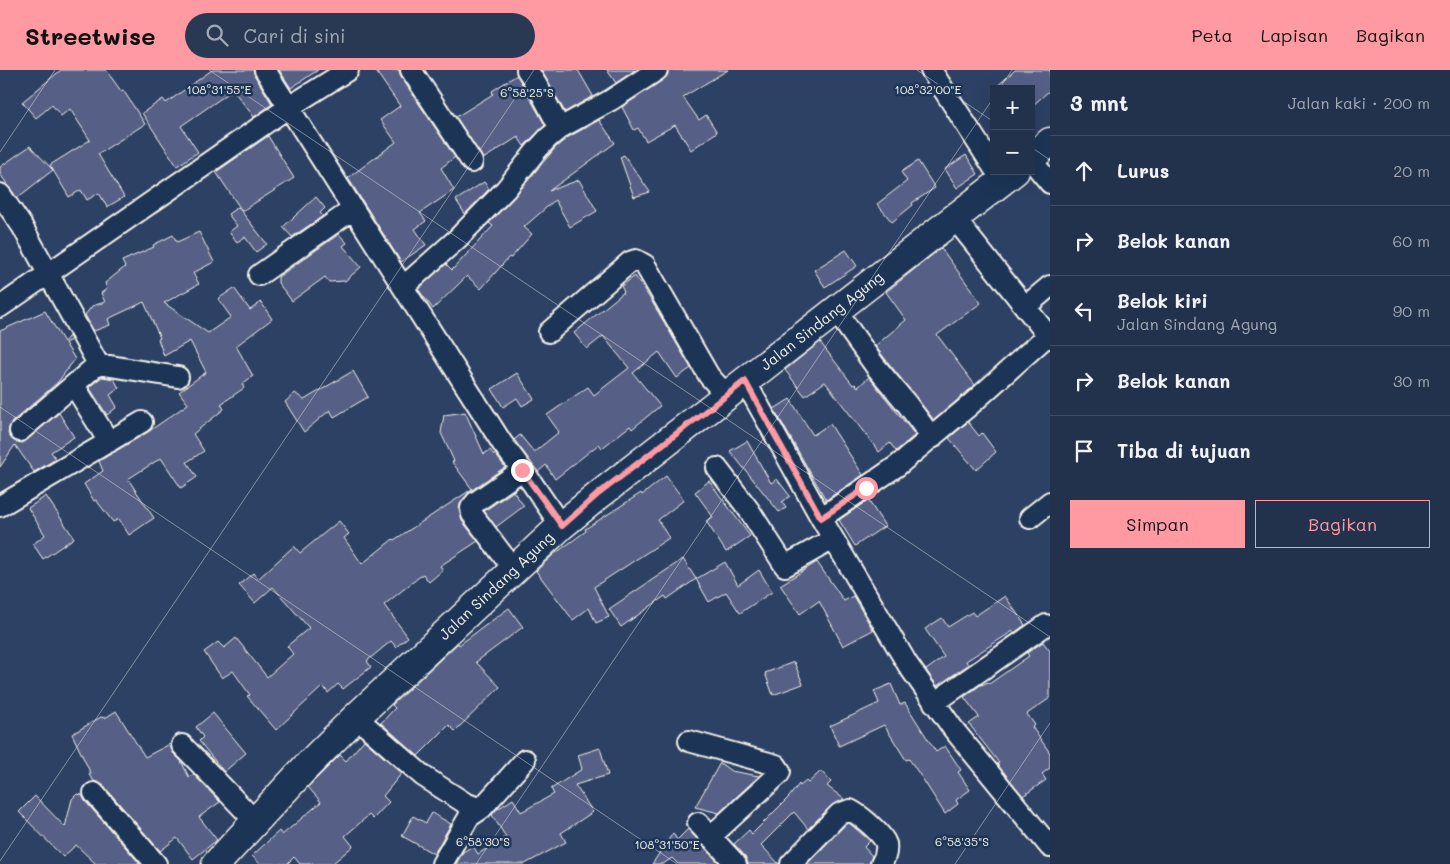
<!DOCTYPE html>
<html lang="id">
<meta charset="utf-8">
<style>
:root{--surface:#22314c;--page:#2a3953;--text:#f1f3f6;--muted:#a2a9b5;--line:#3f4c64;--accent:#ff9aa2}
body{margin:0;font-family:Mali,sans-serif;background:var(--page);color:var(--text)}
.controls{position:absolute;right:15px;top:15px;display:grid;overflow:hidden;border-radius:0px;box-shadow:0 5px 20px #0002}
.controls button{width:45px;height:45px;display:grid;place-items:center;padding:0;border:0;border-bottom:1px solid var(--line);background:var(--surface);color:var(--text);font:25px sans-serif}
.stop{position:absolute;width:15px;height:15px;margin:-11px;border:4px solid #ff9aa2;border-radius:50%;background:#fff}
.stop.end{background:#ff9aa2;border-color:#fff;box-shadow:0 1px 5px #0008}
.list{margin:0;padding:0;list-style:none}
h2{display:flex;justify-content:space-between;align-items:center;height:65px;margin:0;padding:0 20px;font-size:21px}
h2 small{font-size:16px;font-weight:400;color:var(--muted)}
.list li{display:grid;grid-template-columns:32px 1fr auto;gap:15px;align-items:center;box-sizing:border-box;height:70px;padding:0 20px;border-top:1px solid var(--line)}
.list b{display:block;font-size:19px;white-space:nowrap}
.list p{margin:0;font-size:16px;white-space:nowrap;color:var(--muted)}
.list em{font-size:16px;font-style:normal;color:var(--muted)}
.actions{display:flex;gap:10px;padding:15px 20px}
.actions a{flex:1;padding:11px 0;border:1px solid var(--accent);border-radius:0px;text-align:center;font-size:18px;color:var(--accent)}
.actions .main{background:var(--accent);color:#111}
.icon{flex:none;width:28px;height:28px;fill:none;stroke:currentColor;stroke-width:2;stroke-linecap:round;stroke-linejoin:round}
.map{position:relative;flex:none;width:1050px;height:794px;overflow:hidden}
header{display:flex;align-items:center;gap:30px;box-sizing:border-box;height:70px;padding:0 25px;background:var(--accent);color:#111}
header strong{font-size:24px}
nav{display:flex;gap:28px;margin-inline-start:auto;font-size:18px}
.search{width:350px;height:45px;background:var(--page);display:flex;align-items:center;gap:12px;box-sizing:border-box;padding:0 18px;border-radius:28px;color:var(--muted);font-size:19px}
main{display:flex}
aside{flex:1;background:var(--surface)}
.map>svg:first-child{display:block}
.building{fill:#566187;stroke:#f4f1e8}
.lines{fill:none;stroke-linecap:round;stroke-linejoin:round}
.street-casing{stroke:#f4f1e8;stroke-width:24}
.primary-casing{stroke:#f4f1e8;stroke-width:31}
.street{stroke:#1d3557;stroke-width:20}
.primary{stroke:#1d3557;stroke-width:28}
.route{stroke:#ff9aa2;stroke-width:6}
.ticks{fill:none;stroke:#f4f1e8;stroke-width:1;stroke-opacity:0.45}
.labels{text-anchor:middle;stroke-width:5;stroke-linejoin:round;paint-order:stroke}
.street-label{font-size:15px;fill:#f4f1e8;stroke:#1d3557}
.ticks-label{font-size:12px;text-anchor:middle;fill:#f4f1e8;stroke:#1d3557;stroke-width:5;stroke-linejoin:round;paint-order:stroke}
</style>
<header>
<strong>Streetwise</strong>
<div class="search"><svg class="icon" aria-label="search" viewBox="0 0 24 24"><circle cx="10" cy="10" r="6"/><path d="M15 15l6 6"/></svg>Cari di sini</div>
<nav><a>Peta</a><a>Lapisan</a><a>Bagikan</a></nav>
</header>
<main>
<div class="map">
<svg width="1050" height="794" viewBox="0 0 1050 794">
<rect width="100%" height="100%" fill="#2d4165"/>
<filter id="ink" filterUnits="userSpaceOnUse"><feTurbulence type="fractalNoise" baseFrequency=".02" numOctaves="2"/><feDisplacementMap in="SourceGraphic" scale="10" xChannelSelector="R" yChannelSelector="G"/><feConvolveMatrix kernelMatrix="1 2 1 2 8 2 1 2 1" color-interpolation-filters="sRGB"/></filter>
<g filter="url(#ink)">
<path class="building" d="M61 0H106L121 21 123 20 145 54 98 84 124 127 107 137 99 123 87 130 81 120 69 127 50 95 90 70 70 39 61 46 52 35 36 48 22 32Z
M212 0H253L255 6 272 34 254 47 233 20 181 56 198 82 177 96 142 43 163 29 166 33Z
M279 0H318L291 18Z
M375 0H399L401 7 455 87 441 98 454 120 420 143 426 151 415 159 426 175 401 192 348 108 396 72 380 50 400 36Z
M541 0H578L593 26 565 42Z
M607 0H635L616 13Z
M669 0H728L683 27 699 50 706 45 717 62 691 80 675 55 646 71 638 58 634 60 622 37 663 10 667 6Z
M1015 0H1050V20L1031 37V19H994Z
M517 5 545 55 524 76 518 67 483 89 456 47 493 24 492 21Z
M599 50 615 73 549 121 579 110 597 141 570 157 555 130 524 157 532 164 511 188 509 187 481 219 467 206 433 239 418 219 446 194 452 200 493 156 489 153 515 126 556 77 567 68Z
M268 66 294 108 242 141 216 102Z
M30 76 53 100 17 128 0 104V97Z
M624 85 650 122 634 127 620 87Z
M966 85 978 104 957 118 945 99Z
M918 91 935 118 912 133 913 135 892 152 877 134 907 111 901 102Z
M484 112 489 119 465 144 456 130Z
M316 127 325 138 320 143 323 146 292 167 283 157Z
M238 137 267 174 256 182 245 167 237 172 229 162 237 156 228 144Z
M199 162 214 192 193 203 199 214 164 233 208 263 231 247 218 229 234 218 250 240 261 232 272 249 236 276 253 306 242 314 244 318 221 334 224 339 193 364 204 381 187 392 197 407 181 418 161 388 128 409 154 448 129 465 119 449 113 452 96 430 94 431 84 414 103 401 99 391 148 362 188 334 179 322 206 302 190 271 164 286 158 269 160 268 144 232 108 249 110 255 94 261 85 245 92 236 105 232 101 223 107 219 105 213 125 197 122 191 154 177 153 175 173 165 177 172Z
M339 164 347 173 343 176 361 197 345 211 329 212 325 207 292 231 278 213V207Z
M941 178 981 233 937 265 975 315 934 350 875 276 906 250 886 222Z
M846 180 857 196 825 217 814 200Z
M635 206 651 230 691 298 677 308 659 282 633 303 660 336 632 359 630 356 602 378 599 374 555 409 546 395 538 402 514 370 520 365 534 382 559 362 547 345 588 317 594 325 629 298 603 266 587 279 574 263 624 222 621 216Z
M45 241 64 272 69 266 71 270 65 273 75 289 58 312 12 352 9 358 8 364 11 368 16 372 23 373 59 343 74 367 51 382 56 389 34 402 15 375 0 397V261Z
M820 272 853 315 855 314 858 317 869 307 915 365 896 381 890 373 879 382 825 312 805 326 785 300Z
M353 301 368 327 334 347 330 340 304 362 285 332 295 323 304 330Z
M517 303 534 329 522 336 517 328 503 337 492 319Z
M102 307 114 309 119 318 110 325 117 337 107 345 89 317Z
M790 329 813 365 830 354 863 405 826 430 774 339Z
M465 342 484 384 490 380 494 385 495 384 505 397 469 422 460 435 459 440 462 451 478 471 440 496 443 500 429 512 423 504 384 535 408 567 396 577 391 571 367 591 371 597 343 619 338 614 328 623 323 616 276 660 247 626 250 625 233 601 222 608 204 582 218 572 224 578 236 568 267 607 293 584 287 576 309 558 273 517 255 533 239 515 253 503 258 509 294 476 300 483 339 451 349 464 344 468 362 494 393 469 394 470 472 419 452 392 454 391 441 363 444 345Z
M968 352 979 366 982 363 996 382 976 400 949 368Z
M747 371 771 413 777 409 790 426 782 432 786 438 779 442 730 381Z
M666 406 684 430 658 450 669 468 594 517 609 547 596 553 589 538 573 550 536 501 553 485 586 461 585 459 641 423 642 425Z
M709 411 750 466 726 482 706 451 713 447 695 422Z
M518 418 513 421 524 436 496 457 484 441Z
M46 426 74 468 43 489 33 474 45 465 28 438Z
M868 430 885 456 855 476 839 450Z
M683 489 696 509 667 529 665 526 621 557 609 539Z
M725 492 738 515 759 500 772 522 740 543 726 522 709 532 696 509Z
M817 492 844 531 853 526 873 560 843 576 819 531 800 544 780 515Z
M1005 526 1025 555 1014 563 1013 561 966 591 968 595 937 616 926 600 944 587 925 559 942 548 948 557 972 542 975 546Z
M509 538 523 557 476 592 500 617 455 661 449 655 418 686 381 653 395 638 392 635 458 573 459 575Z
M1043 572 1050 581V628L1027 644 1035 655 1032 657 1050 683V698L1042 704 1046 710 1023 726 997 694 999 693 969 654 979 647 964 627 982 614V615L988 612 989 614 1029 586 1027 583Z
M794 592 803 614 773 625 765 603Z
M891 614 900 635 905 633 936 682 945 676 961 700 958 702 970 720 956 730 958 734 945 744 924 711 909 689 906 690 884 655 839 676 830 656 879 633 874 621Z
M116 641 145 687 170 674 173 683 181 691 189 707 193 704 220 732 199 747 217 770 193 789 177 768 160 781 103 715 94 711 89 705 91 704 72 664 101 647 105 648Z
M213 643 246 683 224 702 199 671 203 667 196 657Z
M364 670 402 703 383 726 389 732 373 749 369 745 345 766 353 776 332 794H300L294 787 287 794H260L252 786 279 761 282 765 321 732 308 717 340 685 346 691Z
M600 678 608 705 575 715 593 742 561 763 566 772 525 794H456L463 782 473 776 478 784 506 767 492 745 496 740 513 729 521 742 554 724 551 719 582 699 578 685Z
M720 693 731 701 759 706 719 743 695 737Z
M821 701 831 712 827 716 844 729 831 736 808 759 794 742 761 775 779 794H748L745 786 734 774 749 760 752 764 789 727 799 714 800 716 806 711 808 713Z
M77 724 82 725 85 731 140 794H96L76 775 63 787 19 742 35 726 65 757 72 729Z
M432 743 451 754 434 784 402 766 413 746 426 753Z
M849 753 870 771 864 777 872 786 869 794H807L846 754Z
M688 759 720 794H678L672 788 663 794H652L673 763 677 770Z"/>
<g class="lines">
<defs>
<path id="street" d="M265 0 502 373 532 413 561 456
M411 0 472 92
M527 0C540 18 549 39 560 58
M931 0 994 98
M1031 90 1050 113
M0 124 22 156 98 294 20 361
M955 149 1050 268
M259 205 352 140
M403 217 457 169 506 119 536 81 548 68 560 58 611 30 657 0
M0 237 286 39 348 0
M1025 237 1050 216
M836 241 876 297 907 334 932 368
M549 262 630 192 636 190 645 195 709 306 726 325
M98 294 178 307
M745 311 821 448 908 595 954 660 1050 777
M74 315 109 372
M717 398 749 440 785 496 833 469
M0 436 142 352
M821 448 897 396 970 335 1048 265
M1030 448 1050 432
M514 500 472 444 471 438 476 432 522 400
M934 633 1046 555
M356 647 423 706 465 733 481 739 469 747 442 794
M689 671 776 695 780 701 779 704 710 767
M182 675 256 752
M94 723 156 794
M481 739 525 690
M698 753 736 794
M791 794 839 744 850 740C860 745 883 764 886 774 887 781 885 788 881 794"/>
<g id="primary">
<path d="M1031 88 1050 72"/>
<path id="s1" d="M216 794 305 698 356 647 561 456 599 425 1015 101"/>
</g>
</defs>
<use href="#street" class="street-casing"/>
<use href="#primary" class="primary-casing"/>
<use href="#street" class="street"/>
<use href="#primary" class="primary"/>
</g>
</g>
<g class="lines" filter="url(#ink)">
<path class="route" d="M522 400 562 456 598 424 745 311 821 448 866 418"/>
</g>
<path class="ticks" d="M209 0 1050 567M917 0 994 52M999 19 1012 0M1031 77 1050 90M0 82 55 0M0 337 677 794M0 791 534 0M476 794 994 27M955 794 1050 653"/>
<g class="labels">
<g class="street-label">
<text dy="5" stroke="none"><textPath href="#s1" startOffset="815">Jalan Sindang Agung</textPath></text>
<text dy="5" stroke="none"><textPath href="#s1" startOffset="395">Jalan Sindang Agung</textPath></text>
</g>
</g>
<g class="ticks-label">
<text x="219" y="24">108°31'55"E</text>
<text x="928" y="24">108°32'00"E</text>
<text x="527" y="27">6°58'25"S</text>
<text x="483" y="776">6°58'30"S</text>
<text x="962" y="776">6°58'35"S</text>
<text x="667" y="779">108°31'50"E</text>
</g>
</svg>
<div class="controls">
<button>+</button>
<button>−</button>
</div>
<div class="stop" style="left:866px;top:418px"></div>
<div class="stop end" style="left:522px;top:400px"></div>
</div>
<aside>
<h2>3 mnt<small>Jalan kaki · 200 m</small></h2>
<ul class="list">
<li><svg class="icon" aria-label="ahead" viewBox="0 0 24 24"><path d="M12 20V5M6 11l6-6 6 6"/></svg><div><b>Lurus</b></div><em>20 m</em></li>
<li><svg class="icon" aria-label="right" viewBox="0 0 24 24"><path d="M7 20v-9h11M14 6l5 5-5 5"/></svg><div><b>Belok kanan</b></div><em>60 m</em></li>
<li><svg class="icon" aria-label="left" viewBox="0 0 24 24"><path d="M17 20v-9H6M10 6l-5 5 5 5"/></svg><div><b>Belok kiri</b><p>Jalan Sindang Agung</p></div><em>90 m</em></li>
<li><svg class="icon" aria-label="right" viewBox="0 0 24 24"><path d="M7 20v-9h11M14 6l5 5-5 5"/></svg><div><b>Belok kanan</b></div><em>30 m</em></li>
<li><svg class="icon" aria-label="arrive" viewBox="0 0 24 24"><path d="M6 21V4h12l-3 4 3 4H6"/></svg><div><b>Tiba di tujuan</b></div></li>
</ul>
<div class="actions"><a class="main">Simpan</a><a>Bagikan</a></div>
</aside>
</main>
